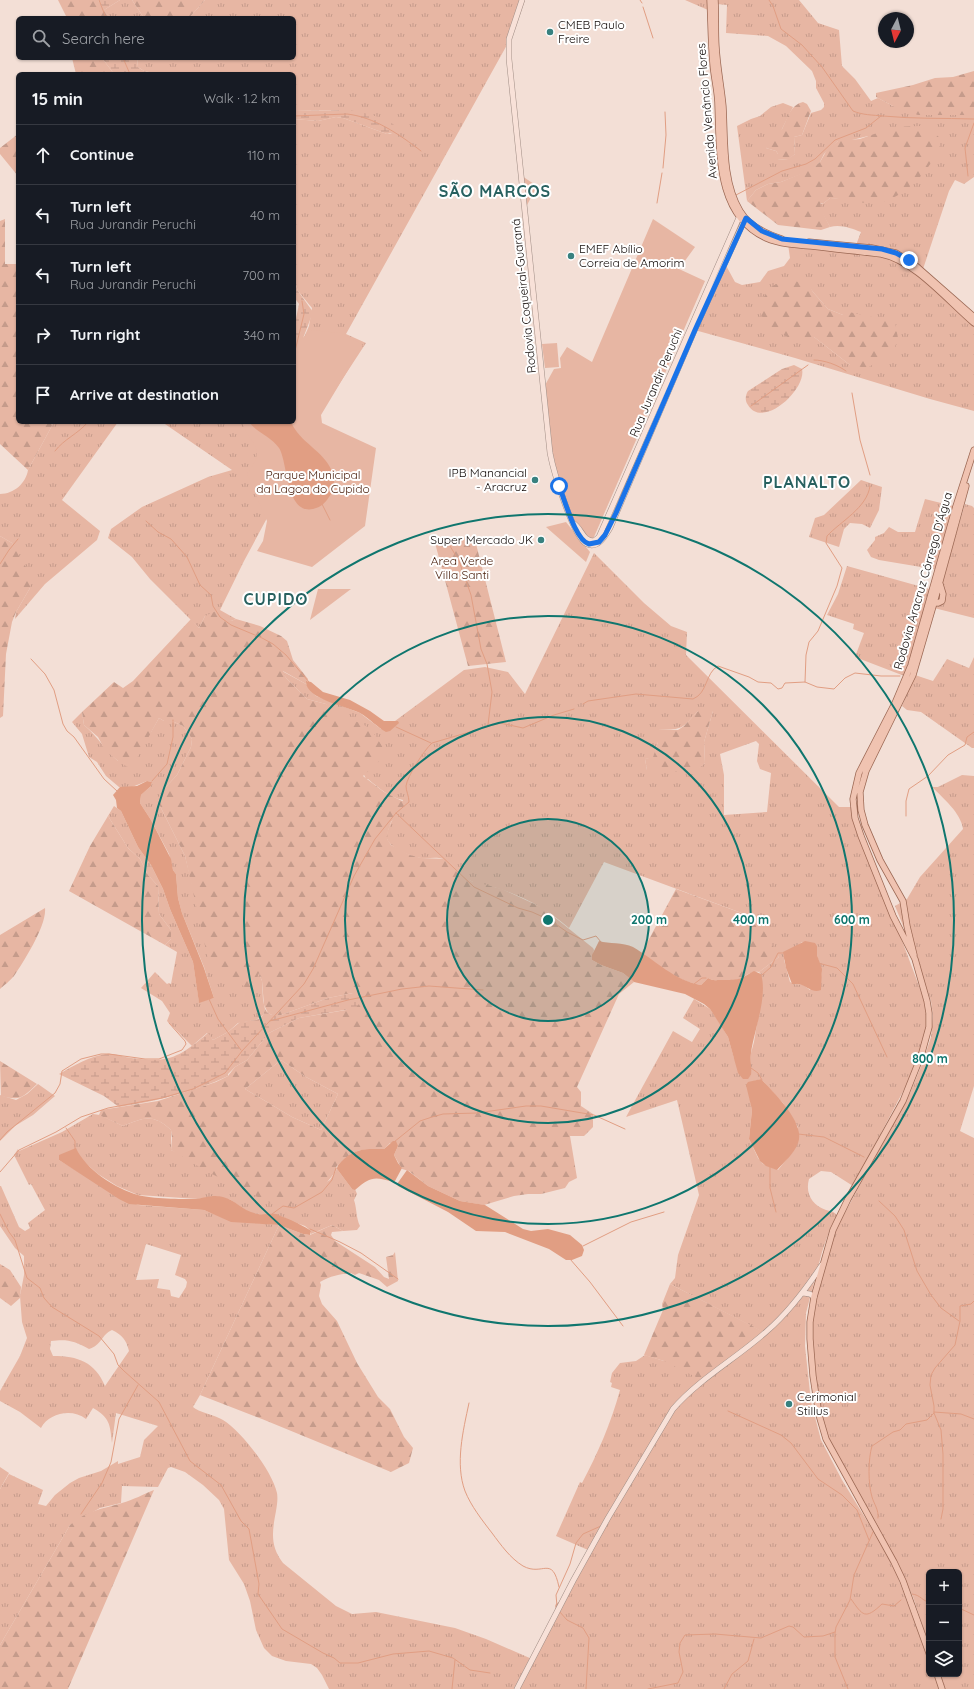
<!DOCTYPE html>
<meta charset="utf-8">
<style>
:root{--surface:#171b24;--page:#20242c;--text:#f1f3f6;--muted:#9ea1a6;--line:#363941}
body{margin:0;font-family:Quicksand,sans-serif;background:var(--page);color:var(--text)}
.controls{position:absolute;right:12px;bottom:12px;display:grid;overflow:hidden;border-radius:6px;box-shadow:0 1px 3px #0004}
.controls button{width:36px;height:36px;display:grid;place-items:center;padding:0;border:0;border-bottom:1px solid var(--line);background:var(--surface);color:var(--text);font:20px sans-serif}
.compass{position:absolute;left:878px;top:12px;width:36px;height:36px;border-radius:50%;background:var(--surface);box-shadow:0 1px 3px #0004;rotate:187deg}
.stop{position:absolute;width:12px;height:12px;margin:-9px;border:3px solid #1a73e8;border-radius:50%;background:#fff}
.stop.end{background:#1a73e8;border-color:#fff;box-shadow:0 1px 4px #0008}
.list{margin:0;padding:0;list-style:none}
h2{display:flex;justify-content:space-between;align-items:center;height:52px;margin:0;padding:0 16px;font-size:17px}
h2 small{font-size:13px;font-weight:400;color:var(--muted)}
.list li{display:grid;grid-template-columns:26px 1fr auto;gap:12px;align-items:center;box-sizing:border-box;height:60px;padding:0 16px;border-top:1px solid var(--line)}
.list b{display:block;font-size:15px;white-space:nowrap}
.list p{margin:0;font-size:13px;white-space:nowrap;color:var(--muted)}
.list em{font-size:13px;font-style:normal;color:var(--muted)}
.icon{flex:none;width:22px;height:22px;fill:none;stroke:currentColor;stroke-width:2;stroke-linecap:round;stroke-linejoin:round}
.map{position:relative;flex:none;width:974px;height:1689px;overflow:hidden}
.search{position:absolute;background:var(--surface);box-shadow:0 1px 3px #0004;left:16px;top:16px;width:280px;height:44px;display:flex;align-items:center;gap:10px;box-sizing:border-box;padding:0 14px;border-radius:6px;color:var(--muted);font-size:15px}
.panel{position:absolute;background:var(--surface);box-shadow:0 1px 3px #0004;left:16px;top:72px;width:280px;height:352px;border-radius:6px}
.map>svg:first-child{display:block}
.grass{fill:url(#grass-tufts);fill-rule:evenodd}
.forest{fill:url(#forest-firs);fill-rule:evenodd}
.wetland{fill:url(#wetland-marsh)}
.park{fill:#e7b6a3}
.water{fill:#e19e83}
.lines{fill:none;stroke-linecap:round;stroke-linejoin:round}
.stream{stroke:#e19e83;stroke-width:1}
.secondary-casing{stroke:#a08d85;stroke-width:6}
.primary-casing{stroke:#9b6854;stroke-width:7}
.secondary{stroke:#f8e1d8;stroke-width:5}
.primary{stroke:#f0c3b1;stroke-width:5.5}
.route{stroke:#1a73e8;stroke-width:5}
.ring{fill:none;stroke:#0f766e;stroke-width:2}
.poi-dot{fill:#38817f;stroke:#fff;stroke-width:1.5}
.labels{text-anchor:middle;stroke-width:4;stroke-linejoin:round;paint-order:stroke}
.poi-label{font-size:12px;fill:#110a08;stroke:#fff;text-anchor:start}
.street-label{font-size:12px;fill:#110a08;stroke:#fff}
.park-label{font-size:12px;fill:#471c09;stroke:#fff}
.district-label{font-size:16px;font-weight:bold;letter-spacing:1px;fill:#286160;stroke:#fff}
.centre{fill:#0f766e;stroke:#fff;stroke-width:2}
.ring-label{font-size:12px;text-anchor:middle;font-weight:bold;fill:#0f766e;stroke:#fff;stroke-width:4;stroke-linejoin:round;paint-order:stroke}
</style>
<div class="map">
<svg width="974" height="1689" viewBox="0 0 974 1689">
<defs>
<pattern id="grass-tufts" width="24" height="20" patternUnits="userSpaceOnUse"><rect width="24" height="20" fill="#e7b6a3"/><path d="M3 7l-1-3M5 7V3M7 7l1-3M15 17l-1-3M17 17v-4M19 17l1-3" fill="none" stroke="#c59b8b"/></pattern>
<pattern id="forest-firs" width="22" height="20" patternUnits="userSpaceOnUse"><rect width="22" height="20" fill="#e7b6a3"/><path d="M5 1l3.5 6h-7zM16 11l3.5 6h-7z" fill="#c59b8b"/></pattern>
<pattern id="wetland-marsh" width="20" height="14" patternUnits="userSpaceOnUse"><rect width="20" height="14" fill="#e7b6a3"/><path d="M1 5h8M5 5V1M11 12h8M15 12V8" fill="none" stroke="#c59b8b"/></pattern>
</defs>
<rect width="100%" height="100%" fill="#f3dfd6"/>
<path class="grass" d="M120 0H132L144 18H110L104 10Z
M205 0H525L513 34 346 334 366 343 317 418 294 422 299 349 309 326 312 308 298 291 294 279V119L318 121 336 117 343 118 387 134H392L338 110 294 111V74H159L144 71 138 67 137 58H294V18H189Z
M685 0H708V10Z
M717 0H799L818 23 839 30 842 66 855 79 871 101 878 98 893 106 974 115V177L964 184 955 180 949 191 923 269 909 257 890 248 856 245 861 232C851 228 840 224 830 227L820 209V204L824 203 830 198 847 199 868 136 848 141H838L824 154 820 162 812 170 781 182 768 184 756 190 747 201 737 126 751 119 760 116 771 107 783 103 793 107 782 129 766 148 776 151 778 154V160L788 159 795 154 794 137 802 135 811 113 821 110 824 107V103L816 88V81L812 71 786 46 768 36 726 33 727 5 717 4Z
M788 244 868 252 902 261 974 324V411L930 399 795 358 691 329 723 260 735 282 742 285 760 282 768 271 784 266 790 258ZM809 286 813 292 828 309 843 315 850 365 814 337H788Z
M54 422H118L62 500 100 531 97 540 45 584 15 619 16 612 30 588 12 543 0 536V494C14 494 26 483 28 470Z
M162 422H249L288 479 244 561 220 610 236 619 231 621 205 616 199 628 150 579 132 557 108 538 111 529 142 507 208 477 232 470Z
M861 480 882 487 879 510 870 528 862 524 850 523 844 529 839 547 809 537 815 518 824 515Z
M925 499 957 507 939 570 879 560 871 557 867 550 875 540V537L884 533 889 527 898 532H915Z
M965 504 972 506 974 508V618L934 608Z
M594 553 644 603 671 626 687 632 686 655 839 807H852L925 1002 927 1026 924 1041 908 1082 853 1186 831 1172 821 1171 809 1179C805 1193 812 1205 826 1210 832 1212 832 1210 837 1215L830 1229 822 1252 806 1313 805 1346 811 1402 821 1440 842 1480 880 1542 897 1575 929 1661V1674H934L939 1689H329L322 1675 317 1668 311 1664 286 1661 272 1656 264 1648 256 1630 250 1601 244 1584 229 1560 224 1509 219 1500 203 1485 185 1472 171 1467 168 1468 158 1487 122 1486 121 1503 100 1508 70 1525 0 1645V1489L9 1474 43 1490 38 1504 46 1506 55 1495 70 1483 79 1478 101 1471 118 1461V1464L140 1457 144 1440 158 1426 116 1413 112 1443C110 1424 110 1418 93 1408L86 1419C72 1408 49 1413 41 1428L20 1412 0 1401V1391L20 1356 27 1338 22 1322 20 1296 24 1275V1256L15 1248 0 1226V1186H1L19 1227 25 1231 30 1228 28 1223 45 1210 31 1184 29 1185 14 1155 18 1149 19 1151 62 1132 93 1114 100 1115 123 1126C144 1118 152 1113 171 1130V1150L294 1200 330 1180 337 1169 352 1189H355L357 1194 354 1200C357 1209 356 1218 360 1226L357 1230 343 1231 332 1225 311 1234V1231L305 1226 291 1221 281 1216 250 1213 231 1200 216 1196 198 1199 138 1195 117 1186 98 1174 80 1158 59 1160 90 1179 138 1205 204 1210 219 1216 255 1223 279 1225 200 1395 193 1407C198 1412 215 1415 223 1420 242 1432 272 1471 277 1493 278 1499 277 1505 276 1511 272 1532 270 1546 283 1563L336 1606 352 1614 376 1612 455 1628 486 1639 532 1659 556 1616 555 1605 562 1599 588 1550 556 1536 580 1482 582 1483C598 1453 611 1423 620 1390L611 1387 612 1383 610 1382 612 1373 620 1363 636 1361 645 1355 664 1361 767 1334 670 1284 675 1278 678 1255 699 1195 677 1100 626 1117 673 1031 692 1042 700 1029 683 1018 694 999 710 1009 717 1019 728 1037 734 1058 747 1079 751 1075V1053L754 1042 761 1000V974L759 972 779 957 747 915 604 862 569 928C549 911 528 899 503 890 493 886 481 886 471 881 459 875 454 860 439 858 433 857 427 859 421 858 412 857 390 848 387 839 385 830 399 809 403 800 389 797 380 789 368 779H366L338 720 326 704 307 699 286 678 282 671 306 684 316 696 360 713 381 729 395 721 464 670 485 667 508 672 525 694ZM698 711H713L704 742 705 763 698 768 647 770 645 759 653 758 658 742V729C684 730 681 729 698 711ZM756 741 759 744 757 761 760 769 771 773 767 812 724 815V775L720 754ZM802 942 817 946V955L822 973 821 977 810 990 803 985 794 984 790 982 784 960 798 945ZM761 1079 783 1103 798 1127 794 1150 778 1170 763 1164 758 1158 749 1139 752 1110 749 1094 751 1082ZM146 1244 181 1255 175 1275 185 1279 187 1282 186 1287 179 1298 171 1296 170 1290 157 1288 159 1279 136 1280ZM112 1330C122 1335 126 1339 129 1351L105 1386C95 1362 78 1356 53 1356L50 1349 51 1341C68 1339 74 1341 89 1349 102 1345 101 1335 112 1330Z
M847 566 933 590 907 677 855 657 864 633 853 629 854 624 827 615 838 594Z
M974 657V748H972L921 712 907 710 902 706 915 675 933 681 947 659 969 668Z
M82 712 84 725C97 736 105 750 118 761L151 732 159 718 164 721H172L183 726 192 739 191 747 177 775 164 789 158 802 185 856 195 896 259 973 262 981 263 1000 265 1009 263 1015 256 1020 238 1023 228 1032 213 1040 207 1033 192 1046 167 1021 170 1013 162 1001 141 988 155 972 167 984 169 983 171 984 177 952 165 945 171 939V930L159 914 158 886 148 875 140 859 128 848 108 816 114 806 121 811 138 847 151 865 163 889 170 909 193 962 199 1002 214 998 204 967 182 913 178 898 176 874 173 870 169 854 151 820 140 803 141 795 151 786 152 782 147 781 132 787H119L106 776 97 762 89 757 82 734 72 722Z
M962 775 974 776V1086L960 1131 974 1138V1689H945L939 1674H959V1572H929V1645L913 1597 896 1560 827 1437 817 1398 811 1327 818 1289 835 1231 910 1093 922 1064 931 1037 933 1016 931 1001 913 950 895 906 907 899 920 877 963 829C961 813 943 798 932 787H938Z
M281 1060 306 1077 338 1094 321 1130 292 1117 245 1089Z
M38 1084 55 1096 33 1115 15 1126 0 1141V1095L16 1100 27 1094Z"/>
<path class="forest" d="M58 0H98L110 18H67Z
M132 0H205L189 18H144Z
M72 58H102L114 74H76Z
M974 71V115H918L893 106 876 97V93L913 85 935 78 953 77Z
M803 102 807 104 811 111 802 135 794 137 795 154 789 159 777 160 778 154 776 151 766 148 770 133 782 129C788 118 790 105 803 102Z
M922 126 932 131 941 139C937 165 903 201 876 203 862 204 845 199 830 198L824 203H822L820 204 821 209 830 227 821 230 778 225 747 201 756 190 768 184 781 182 812 169 820 162 827 150 838 141 860 139 894 127Z
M18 134V176L0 154V148Z
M5 219V264H18V422H54L28 470 0 444V221Z
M793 280 810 286 813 292 828 309 843 315 849 312 895 322 898 338 893 353 867 368 850 365 814 337H788L768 328 759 310C767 288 769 284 793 280Z
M0 536 12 543 30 574V588L16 612 12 622 6 654 3 716 0 718Z
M474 536 506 662 468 666 435 543Z
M216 611 231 621 236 619 260 626 281 636 287 641 293 660 308 679 306 684 283 671 286 678 307 699 326 704 340 712 338 720C344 718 348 720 354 721 372 725 378 740 387 754L363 776 384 792 406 803V806L391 822 388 831 387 839 391 845 410 855 421 858 447 859 471 881 502 889 543 908 593 948 594 950 592 960 601 965 623 973 634 982 619 994 577 1087 581 1092V1106L593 1114V1127L584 1136H570L577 1178 569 1182 565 1188 541 1194H528L514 1196 484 1205 460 1201 428 1186 409 1171 402 1169 394 1155 398 1146 390 1143 384 1149C360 1149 357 1148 338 1165L336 1167 337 1169C328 1183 311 1202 294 1200L286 1211 208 1172 171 1150 172 1138 171 1130C152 1113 144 1118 123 1126L99 1115 101 1110 158 1101 216 1082 228 1076 235 1067 247 1060 269 1033 299 1018 346 1010 353 993 328 998 281 1015H272L268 1013 264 1005 262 981 259 973 251 990 210 968 185 856 158 802 159 796 164 789 177 775 191 747 192 739 183 726 172 721H164L159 718 131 769 118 761 105 750 98 737 84 725 82 712 114 682 123 688 133 681 191 619 199 628 205 616ZM281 1060 306 1077 338 1094 321 1130 292 1117 245 1089Z
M713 707V711L704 742 705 763 693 773 647 770 645 759 653 757 658 742V729L678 730 684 726 698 711Z
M108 816 128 848 140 859 148 875 158 886 159 914 171 930V939L165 945 69 891 90 846Z
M676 889 747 915 754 914 779 957 759 972C751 971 746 976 739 979 731 982 715 982 708 978L701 985C679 982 659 966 641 954Z
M45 908C47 925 24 961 14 976 10 981 4 985 0 989V935Z
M0 1061 37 1084C22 1098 21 1101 1 1096Z
M279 1225 303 1234 310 1235 332 1225 343 1231 332 1232 331 1235 335 1241 375 1267 384 1277 389 1279 386 1257 393 1255 395 1252 398 1281 387 1287 379 1280 359 1273 355 1275 351 1273C340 1274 330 1276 320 1282L321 1285 319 1296 322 1304 337 1321 357 1363 378 1397 390 1409 404 1437 413 1448 409 1463 391 1472 262 1419 200 1395Z
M0 1264 10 1270 21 1287 20 1298 11 1306 0 1298Z
M670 1284 768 1334 706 1382 664 1361 644 1355 663 1310 662 1304Z
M0 1467 9 1473 0 1489Z
M154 1490 68 1689H0V1645L70 1525C90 1509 99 1510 122 1503 133 1500 144 1494 154 1490Z"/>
<path class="wetland" d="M98 0H120L104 10Z
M102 58H137L138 67 144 71 159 74H114Z
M349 110C360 112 393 118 397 129L396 132 387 134 343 118 336 117 318 121 294 119V111Z
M294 279 298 291 313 312 299 349 294 371V328L299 304 294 297Z
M794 365 802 369C807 389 763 430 748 405 745 401 745 396 748 391L782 369Z
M353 993 362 995 361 1001 356 1008 299 1018 269 1033 247 1060 235 1067 228 1074V1076C194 1092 157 1101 119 1107L104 1096 59 1074C73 1066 90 1056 107 1054 113 1053 123 1057 131 1058 170 1063 178 1058 208 1033L213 1040 228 1032 240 1022 256 1020 260 1018 263 1015 265 1009 268 1013 272 1015H281L328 998Z"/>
<path class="park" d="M522 176 537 186 526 207Z
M653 219 695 247 679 269 705 281 594 537 590 541 573 520 553 467 544 387 554 369 561 368 560 358 567 347 592 362Z
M311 330 340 333 363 345 321 415 322 423 376 448 365 526 312 567 257 551 263 541 267 521 247 474C268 447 250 446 242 422H294V346Z
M557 343 559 367 545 368 542 344Z
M566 522 590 552 586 562 546 527Z
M318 589H351L310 620Z"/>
<path class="water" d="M249 422H291C300 443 323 450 332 471 335 479 335 486 331 494 326 502 322 507 313 509 286 515 288 462 279 448 271 436 257 433 249 422Z
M306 681 311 682 323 692 350 700 370 711 384 721H398L399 723 390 731 386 732C377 727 370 719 360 713 347 706 305 699 306 681Z
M147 781 152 782 151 786 141 795 140 803 151 820 171 859 173 870 176 874 178 898 182 913 204 968 214 998 199 1003 193 962 170 909 163 889 151 865 138 847 121 811 117 808 116 800 113 795 120 787 137 786Z
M599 941C609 944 623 942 633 947 655 960 675 981 701 985L708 978C713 981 715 980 721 980 739 980 738 980 754 971L761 974C768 997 754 1030 751 1053 750 1061 752 1068 751 1075L748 1079H743L738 1073 728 1037 710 1009 704 1004 685 994 634 982 623 973 601 965 592 960V955Z
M805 941 815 943 817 946V955L822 969 821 990C813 993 809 988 802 985 799 984 795 984 792 984L786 968 783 952Z
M761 1079C773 1092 806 1123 798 1143 794 1154 784 1162 777 1170L766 1166 760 1161 749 1139 752 1110 746 1085 748 1082Z
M393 1141H396L398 1146 394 1155 398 1163 402 1168 395 1181 393 1182C374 1176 370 1177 355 1190L352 1189 337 1169C337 1165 341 1162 344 1159 358 1147 368 1149 384 1149Z
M76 1148C85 1169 116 1189 138 1195 152 1199 181 1199 196 1199 203 1198 214 1194 223 1197 236 1200 242 1211 258 1214 264 1215 270 1213 276 1214 280 1215 309 1228 311 1231L310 1235 303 1234 279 1225 231 1222 204 1210 129 1204 119 1199 59 1160V1155Z
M407 1170 428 1186 460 1201 485 1205 523 1229 531 1231 548 1229 570 1235 582 1245 584 1250 582 1256 572 1260H566L549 1249 505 1232 476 1231 448 1212 398 1186 397 1184Z"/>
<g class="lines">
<path class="stream" d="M99 0 106 18
M640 0 642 3
M769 0 773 6 781 29 802 45 822 67 853 111C862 115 873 115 883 116 914 119 944 118 974 119
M643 7 653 38
M123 58 130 74
M294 116 347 114C374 117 399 134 421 151
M663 168 666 135 665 112
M968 176 965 148 974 123
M736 195 782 171 806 164 815 159 835 140 866 128 881 116
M657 203 662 173
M294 292 296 294
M294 355 304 314 302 301
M814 360C824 360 838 365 846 371
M852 393 860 440 870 475
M751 406 808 365
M55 451C64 439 78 434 88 422
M322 504 330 520
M146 521 158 532 171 539 187 557 200 585 211 595 213 606 220 617 231 625 262 638 273 644 286 655 309 682
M450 546 459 561 471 595 481 649 487 664 492 692 488 725
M0 564 9 550 18 539
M31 659 45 674 54 690 63 724 67 731 74 737 104 779 117 791
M805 682 806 655 809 642 818 631 837 586 842 568 826 543 827 536C841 521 867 508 870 486
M583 704 588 701 636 694 693 699C708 693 705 673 718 666L749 677 758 682 771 683 778 689 782 688 785 683 805 682 817 687 834 689 845 678 855 673 881 676H900
M396 727 431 743
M152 781 167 764 173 737V720
M396 813 474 887 518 908 532 912 550 920 567 932 583 940 596 936 601 942
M906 816V801L909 789 928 776 948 755 965 745 967 737 974 732
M818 963 837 968 853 984 887 1057
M762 975 771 967 778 953H783
M694 984 702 978H706
M209 999 218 1019 241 1050
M270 1021 348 1000 402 989 429 986 483 990
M751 1068 758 1073 762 1080
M66 1128 75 1141V1149
M798 1134 824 1137 864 1157
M0 1140 7 1132 55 1093 60 1084 62 1071 81 1059 101 1054H109L145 1059H159L182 1050 186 1044 185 1041 169 1023
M394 1142 420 1121 432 1117 443 1114 477 1113 526 1106H541L594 1115 625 1129
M770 1167V1188L776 1212
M0 1172 19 1150 56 1132 81 1117 108 1108 162 1098 193 1089 225 1073 242 1051 304 984 313 969 354 876 375 839 396 813 409 802C409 796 406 791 406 786 407 777 424 750 432 743L500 723 523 728 554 715 574 709
M879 1201 895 1216 904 1230 917 1271 931 1295 941 1308 959 1321
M0 1214 9 1232 15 1240 27 1278 40 1288 44 1298 52 1307 99 1336 114 1354 118 1365 124 1371 159 1402 190 1461 221 1485 241 1521 249 1529 259 1584 258 1594 282 1629 323 1653 334 1658 340 1663H358L393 1654 429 1651 453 1658 470 1670 490 1673
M272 1214 283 1206 294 1208 322 1192 332 1180 336 1168
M288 1220 298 1224
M310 1229 340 1242 361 1253 398 1279
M583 1246 631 1222 664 1212
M570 1259 590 1282 623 1326
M469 1403C463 1431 455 1464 465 1491 471 1506 482 1520 492 1533 501 1545 510 1558 523 1566 543 1577 552 1554 559 1587
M728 1411 781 1435 791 1443 818 1479 842 1495 857 1510 869 1540
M934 1412 961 1414 974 1419
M81 1514 102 1483 111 1462 119 1419 138 1385
M878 1518C879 1510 874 1504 872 1497 868 1484 868 1459 872 1446L893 1432 900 1430 906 1424 927 1420 934 1413
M941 1519 943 1509V1454L941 1430 934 1413V1406L930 1385 931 1375 935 1368 955 1345 960 1321V1306L971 1304 974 1301
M912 1594C921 1595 922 1601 929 1602
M851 1599C863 1616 865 1620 882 1604L894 1606 901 1600
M557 1606 556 1595 570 1564 576 1543 583 1534 601 1526
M959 1608 974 1615
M559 1611 567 1620 583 1628 589 1638 586 1689
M452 1689 455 1660
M648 1689 678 1683 683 1672 679 1652 680 1643 685 1635 715 1634 761 1638 789 1626 793 1627 804 1637 823 1636 835 1632
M724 1689 732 1674 748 1661 754 1639
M848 1689 835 1657V1633L836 1627 850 1600 854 1575 873 1532"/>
<defs>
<path id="secondary" d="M522 0 509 39V59L550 453C553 469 573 538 587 544 598 549 605 536 610 528L695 329 745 219
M573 523C582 528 582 541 594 541L599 537 741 213
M803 1293 810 1294 814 1297
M517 1689 573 1581 608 1518 673 1409C700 1378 737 1358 767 1331 789 1312 806 1289 822 1265"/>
<path id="primary" d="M710 0C711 21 711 43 713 64 714 78 718 92 718 106 720 153 716 215 766 238 780 244 796 245 811 246 834 249 857 251 881 254 914 260 948 301 974 323
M715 0C716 15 715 30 716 46 717 66 721 86 723 106 725 140 722 181 740 211 749 226 766 234 782 239
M809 242 872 248 896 253 916 266 974 317
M931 602 938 603 942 601 943 594 940 584
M914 955 907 926 903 901 880 860 865 825 861 810 860 792 866 771 913 675 934 603 966 486
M929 1653 903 1581 894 1562 826 1439 819 1415 813 1376 810 1339V1322L814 1297 833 1230 848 1199 903 1101 921 1056 929 1027V1013L927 1001 915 959 893 916 861 836 855 818 853 799 859 773 895 703 911 665 956 506 974 450
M937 1674 942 1689"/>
</defs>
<use href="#secondary" class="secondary-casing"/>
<use href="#primary" class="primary-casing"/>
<use href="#secondary" class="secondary"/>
<use href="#primary" class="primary"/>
</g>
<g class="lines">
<path class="route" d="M559 486C565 500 575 540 589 544L599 542 605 535 616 513 695 330 746 218 762 231 782 239 882 249 896 253 909 260"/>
</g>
<circle cx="548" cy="920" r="101" fill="#0f766e" fill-opacity=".12"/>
<g class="ring">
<circle cx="548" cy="920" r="101"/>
<circle cx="548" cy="920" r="203"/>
<circle cx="548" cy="920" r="304"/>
<circle cx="548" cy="920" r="406"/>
</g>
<g class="poi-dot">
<circle cx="550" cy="32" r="4"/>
<circle cx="571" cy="256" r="4"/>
<circle cx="535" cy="480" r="4"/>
<circle cx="541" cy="540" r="4"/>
<circle cx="789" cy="1404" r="4"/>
</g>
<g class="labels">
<g class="poi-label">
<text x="558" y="29">CMEB Paulo<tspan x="558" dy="14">Freire</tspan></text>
<text x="579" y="253">EMEF Abílio<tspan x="579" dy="14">Correia de Amorim</tspan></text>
<text x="527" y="477" text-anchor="end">IPB Manancial<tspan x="527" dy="14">- Aracruz</tspan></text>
<text x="533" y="544" text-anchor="end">Super Mercado JK</text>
<text x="797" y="1401">Cerimonial<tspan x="797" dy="14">Stillus</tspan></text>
</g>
<g class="street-label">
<text transform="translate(707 111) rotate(-95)" y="4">Avenida Venâncio Flores</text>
<text transform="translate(524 296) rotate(-96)" y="4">Rodovia Coqueiral-Guaraná</text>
<text transform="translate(656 383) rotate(-67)" y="4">Rua Jurandir Peruchi</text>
<text transform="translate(923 581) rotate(-74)" y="4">Rodovia Aracruz Córrego D'Água</text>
</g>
<g class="park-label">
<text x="313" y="479">Parque Municipal<tspan x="313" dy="14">da Lagoa do Cupido</tspan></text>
<text x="462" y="565">Area Verde<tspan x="462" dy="14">Villa Santi</tspan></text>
</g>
<g class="district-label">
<text x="495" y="197">SÃO MARCOS</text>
<text x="807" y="488">PLANALTO</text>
<text x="276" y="605">CUPIDO</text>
</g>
</g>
<circle cx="548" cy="920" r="6" class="centre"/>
<g class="ring-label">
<text x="649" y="924">200 m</text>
<text x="751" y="924">400 m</text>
<text x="852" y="924">600 m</text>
<text x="930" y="1063">800 m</text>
</g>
</svg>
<div class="controls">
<button>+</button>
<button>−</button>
<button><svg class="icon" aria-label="layers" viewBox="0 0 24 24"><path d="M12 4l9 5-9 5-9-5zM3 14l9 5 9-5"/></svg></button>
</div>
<svg class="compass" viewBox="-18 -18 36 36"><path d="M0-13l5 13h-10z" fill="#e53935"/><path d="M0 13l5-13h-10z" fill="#9ea1a6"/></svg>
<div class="stop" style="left:559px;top:486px"></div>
<div class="stop end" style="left:909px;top:260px"></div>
<div class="search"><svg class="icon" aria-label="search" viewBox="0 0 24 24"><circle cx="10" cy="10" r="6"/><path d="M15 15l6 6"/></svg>Search here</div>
<section class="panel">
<h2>15 min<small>Walk · 1.2 km</small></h2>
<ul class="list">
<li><svg class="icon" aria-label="ahead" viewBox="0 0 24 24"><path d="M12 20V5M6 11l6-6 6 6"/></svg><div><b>Continue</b></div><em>110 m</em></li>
<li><svg class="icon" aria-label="left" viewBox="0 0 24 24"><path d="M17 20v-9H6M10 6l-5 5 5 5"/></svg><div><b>Turn left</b><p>Rua Jurandir Peruchi</p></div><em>40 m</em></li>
<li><svg class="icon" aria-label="left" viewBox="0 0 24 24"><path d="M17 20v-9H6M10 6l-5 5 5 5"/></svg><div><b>Turn left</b><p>Rua Jurandir Peruchi</p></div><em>700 m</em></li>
<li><svg class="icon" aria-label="right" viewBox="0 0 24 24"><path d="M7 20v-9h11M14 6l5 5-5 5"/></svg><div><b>Turn right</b></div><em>340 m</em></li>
<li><svg class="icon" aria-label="arrive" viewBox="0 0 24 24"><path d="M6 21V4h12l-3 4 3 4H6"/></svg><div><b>Arrive at destination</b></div></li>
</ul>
</section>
</div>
